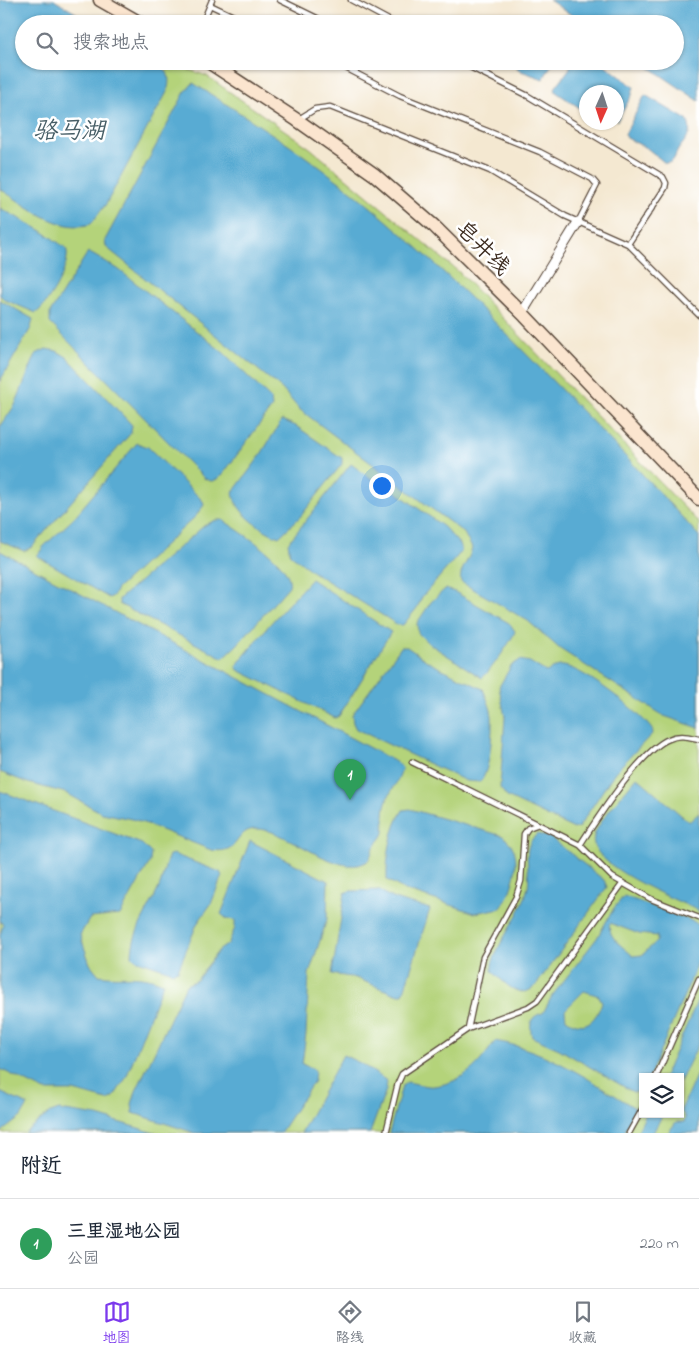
<!DOCTYPE html>
<html lang="zh">
<meta charset="utf-8">
<style>
:root{--surface:#fff;--page:#f6f6f7;--text:#1f2937;--muted:#747a83;--line:#e0e1e3;--accent:#7c3aed}
body{margin:0;font-family:"Indie Flower","LXGW WenKai TC",sans-serif;background:var(--page);color:var(--text)}
.controls{position:absolute;right:15px;bottom:15px;display:grid;overflow:hidden;border-radius:0px;box-shadow:0 1px 4px #0004}
.controls button{width:45px;height:45px;display:grid;place-items:center;padding:0;border:0;border-bottom:1px solid var(--line);background:var(--surface);color:var(--text);font:25px sans-serif}
.compass{position:absolute;left:579px;top:85px;width:45px;height:45px;border-radius:50%;background:var(--surface);box-shadow:0 1px 4px #0004;rotate:183deg}
.you{position:absolute;left:381px;top:485px;width:18px;height:18px;margin:-12px;border:4px solid #fff;border-radius:50%;background:#1a73e8;box-shadow:0 0 0 8px #1a73e833}
.badge{display:grid;place-items:center;width:32px;height:32px;border-radius:50%;background:var(--accent);color:#fff;font-size:16px;font-weight:700}
.pin{position:absolute;translate:-50% -41px;filter:drop-shadow(0 1px 2px #0008)}
.pin::after{content:'';position:absolute;top:26px;width:18px;height:15px;background:inherit;clip-path:polygon(0 0,100% 0,50% 100%)}
.list{margin:0;padding:0;list-style:none}
h2{display:flex;justify-content:space-between;align-items:center;height:65px;margin:0;padding:0 20px;font-size:21px}
h2 small{font-size:16px;font-weight:400;color:var(--muted)}
.list li{display:grid;grid-template-columns:32px 1fr auto;gap:15px;align-items:center;box-sizing:border-box;height:90px;padding:0 20px;border-top:1px solid var(--line)}
.list b{display:block;font-size:19px;white-space:nowrap}
.list p{margin:0;font-size:16px;white-space:nowrap;color:var(--muted)}
.list em{font-size:16px;font-style:normal;color:var(--muted)}
.icon{flex:none;width:28px;height:28px;fill:none;stroke:currentColor;stroke-width:2;stroke-linecap:round;stroke-linejoin:round}
.map{position:relative;flex:none;width:699px;height:1133px;overflow:hidden}
.search{position:absolute;background:var(--surface);box-shadow:0 1px 4px #0004;left:15px;right:15px;top:15px;height:55px;display:flex;align-items:center;gap:12px;box-sizing:border-box;padding:0 18px;border-radius:28px;color:var(--muted);font-size:19px}
.sheet{height:155px;background:var(--surface)}
nav{display:flex;justify-content:space-around;align-items:center;box-sizing:border-box;height:70px;border-top:1px solid var(--line);background:var(--surface);font-size:14px;color:var(--muted)}
nav a{display:grid;justify-items:center;gap:2px}
nav .on{color:var(--accent)}
.map>svg:first-child{display:block}
.green{fill:#b4d37a;stroke:#787e4c;fill-rule:evenodd}
.water{fill:#58abd3;stroke:#4a6a78;fill-rule:evenodd}
.lines{fill:none;stroke-linecap:round;stroke-linejoin:round}
.lane-casing{stroke:#574639;stroke-width:7}
.street-casing{stroke:#574639;stroke-width:11}
.secondary-casing{stroke:#574639;stroke-width:15}
.lane{stroke:#fff;stroke-width:4.5}
.street{stroke:#fff;stroke-width:9}
.secondary{stroke:#fbe5cf;stroke-width:12}
.labels{text-anchor:middle;stroke-width:5;stroke-linejoin:round;paint-order:stroke}
.street-label{font-size:22px;fill:#3b2a1e;stroke:#fff}
.water-label{font-size:24px;font-style:italic;fill:#475e66;stroke:#fff}
</style>
<div class="map">
<svg width="699" height="1133" viewBox="0 0 699 1133">
<rect width="100%" height="100%" fill="#fff"/>
<filter id="ink" filterUnits="userSpaceOnUse"><feTurbulence type="fractalNoise" baseFrequency=".02" numOctaves="2"/><feDisplacementMap in="SourceGraphic" scale="10" xChannelSelector="R" yChannelSelector="G"/><feConvolveMatrix kernelMatrix="1 2 1 2 8 2 1 2 1" color-interpolation-filters="sRGB"/></filter>
<filter id="wash" filterUnits="userSpaceOnUse"><feTurbulence type="fractalNoise" baseFrequency=".0096" numOctaves="4" result="noise"/><feDisplacementMap in="SourceGraphic" scale="20" xChannelSelector="R" yChannelSelector="G"/><feGaussianBlur stdDeviation="1.12" result="paint"/><feColorMatrix in="noise" values="0 0 0 0 0 0 0 0 0 0 0 0 0 0 0 0 0 1.4 0 .05"/><feComposite in="paint" operator="in"/></filter>
<g filter="url(#wash)">
<rect width="100%" height="100%" fill="#f4e8d1"/>
<path class="green" d="M175 65 207 76 310 148 460 273 699 523V1133H0V174ZM643 1077H680V1114H643Z"/>
<path class="water" d="M0 0H54L94 24H24V61H156C169 70 171 78 167 92L106 204 91 224C60 234 26 205 0 189Z
M549 0H699V101L640 61H675V24H585Z
M517 61H554L543 79 521 71 517 68Z
M570 61H600L634 87 632 95 617 121 616 92H586V112L556 92 555 88 570 68Z
M193 83C251 120 309 156 361 199 425 251 483 310 540 368 594 423 647 478 699 536V728L664 716 560 649 528 621 461 582C458 570 470 560 472 548L464 533 299 409 282 389 106 247 105 240 185 92Z
M645 95 687 120C694 133 685 140 678 150 674 157 675 163 665 163L648 149 627 138 625 134Z
M0 208 42 231 66 248C73 263 48 305 36 313L5 300 0 295Z
M88 252 118 269 224 353 271 399 272 407 223 474C216 480 213 484 204 478L50 323V313Z
M0 300 33 319 31 328 0 381Z
M46 349 57 351 67 357 132 425 131 433 32 547 24 551 0 541V427L15 405 36 354Z
M282 420 296 426 336 454 342 458V464L300 517 279 537C262 531 234 511 233 492L258 459Z
M137 443 148 447 203 501 204 505 196 516 117 589 113 596 109 598 37 556 44 546 71 521Z
M351 464 373 480 389 487 444 527 461 546V552L422 597 417 608 403 625H398L313 572 290 554 288 543Z
M216 520H223C240 532 295 565 289 586L237 645 223 658 119 604V599L205 525Z
M0 551 398 763 402 768C400 782 388 792 385 806 383 815 385 824 384 833 382 839 376 843 373 849 371 853 371 859 366 862 338 879 284 827 256 829 233 830 242 855 211 850L136 820 102 813 66 793 28 783 0 772Z
M311 579 391 632 339 716 335 718 238 670 236 666 270 624Z
M445 589 455 592 509 623 515 631C514 638 488 674 482 678L428 643 418 633 417 623 431 602Z
M401 647H407L430 663 483 689C486 697 491 707 492 716 493 730 490 773 480 782L466 781 356 729 353 723 352 715Z
M520 660 530 662 546 672C553 669 556 665 564 666 584 669 642 713 653 731L652 734 615 772 579 827 574 829 507 797 500 788 505 717 499 687 511 666Z
M637 777 689 822 699 813V911C678 900 585 865 594 836 598 821 626 791 637 777Z
M0 791 142 844 151 853 150 862 120 915 90 918 80 935 90 964 99 975C125 979 137 972 163 983L126 1078 113 1098 107 1100 73 1091H45L0 1069V935L3 925 0 921Z
M410 809 503 836C507 840 511 843 513 848 521 864 511 894 501 908L475 913 405 890 387 880C386 858 391 828 403 810Z
M538 834 551 838 604 880 607 887 537 984C521 1003 505 983 492 971V964C500 937 522 915 528 887 531 869 520 845 538 834Z
M250 841 328 881 327 919 309 974 306 1034 302 1064 315 1070 314 1081 280 1133H195L133 1113 132 1104 136 1091 186 985 197 980 218 951 228 944 235 928V920L227 919 221 914Z
M173 854 220 872 222 876 211 904 197 924 178 970 173 972 135 959 132 956C132 929 153 906 161 882 164 873 165 864 169 855Z
M380 890C395 903 413 903 430 909L403 994H395L356 978 332 974 345 893 350 891Z
M624 896 695 922 699 926V957L696 968 649 1077H643V1087L639 1092H633L559 1049 532 1037C529 1024 530 1016 543 1013L552 996 597 938 614 908ZM610 923 639 934 657 936V941L642 955 633 956C625 948 606 937 610 923ZM584 991 599 996 602 1002C596 1021 585 1032 566 1019L565 1010Z
M699 997V1043L680 1082V1077H664Z
M495 1041C548 1050 590 1080 635 1108L624 1133H389L402 1086 407 1082C415 1083 426 1087 434 1086 464 1082 479 1065 495 1041Z
M343 1055 360 1063 387 1081 386 1090 370 1133H301Z
M699 1069V1133H668L676 1122H684L685 1118 681 1110Z
M0 1092 28 1105 21 1117 0 1133Z
M59 1110 98 1116 155 1133H24L48 1114Z
M646 1114H663L653 1133H637Z"/>
</g>
<g filter="url(#ink)">
<g class="lines">
<defs>
<path id="lane" d="M280 0 329 24
M351 0 396 24
M210 5 250 24
M202 24 212 0
M332 61 400 96 540 152 592 179 597 185 578 222
M458 61 528 96 663 177 666 183 665 188 628 244
M299 119 315 109 330 107 490 171 565 216 628 244 699 315
M412 762 580 845 612 877 651 899 699 918
M580 845C597 819 641 750 669 739 679 734 689 737 699 739
M468 1029 483 957 516 897 521 881 524 834 528 828 536 825
M656 1077 699 979
M386 1133 398 1083 402 1074 468 1029 528 1007 537 1001 623 883
M629 1133 643 1108"/>
<path id="street" d="M522 313 578 222"/>
<path id="secondary" d="M100 0 142 24
M207 61 297 120 375 175 434 226 525 316 699 499"/>
</defs>
<use href="#lane" class="lane-casing"/>
<use href="#street" class="street-casing"/>
<use href="#secondary" class="secondary-casing"/>
<use href="#lane" class="lane"/>
<use href="#street" class="street"/>
<use href="#secondary" class="secondary"/>
</g>
</g>
<g class="labels">
<g class="street-label">
<text transform="translate(484 247) rotate(45)" y="8">皂井线</text>
</g>
<g class="water-label">
<text x="69" y="138">骆马湖</text>
</g>
</g>
</svg>
<div class="controls">
<button><svg class="icon" aria-label="layers" viewBox="0 0 24 24"><path d="M12 4l9 5-9 5-9-5zM3 14l9 5 9-5"/></svg></button>
</div>
<svg class="compass" viewBox="-18 -18 36 36"><path d="M0-13l5 13h-10z" fill="#e53935"/><path d="M0 13l5-13h-10z" fill="#747a83"/></svg>
<div class="you"></div>
<div class="pin badge" style="left:350px;top:800px;background:#2e9e5b">1</div>
<div class="search"><svg class="icon" aria-label="search" viewBox="0 0 24 24"><circle cx="10" cy="10" r="6"/><path d="M15 15l6 6"/></svg>搜索地点</div>
</div>
<section class="sheet">
<h2>附近<small></small></h2>
<ul class="list">
<li><span class="badge" style="background:#2e9e5b">1</span><div><b>三里湿地公园</b><p>公园</p></div><em>220 m</em></li>
</ul>
</section>
<nav>
<a class="on"><svg class="icon" aria-label="map" viewBox="0 0 24 24"><path d="M3 6l6-2 6 2 6-2v14l-6 2-6-2-6 2zM9 4v14M15 6v14"/></svg>地图</a>
<a><svg class="icon" aria-label="directions" viewBox="0 0 24 24"><path d="M12 3l9 9-9 9-9-9zM9 14v-3h6M13 9l2 2-2 2"/></svg>路线</a>
<a><svg class="icon" aria-label="saved" viewBox="0 0 24 24"><path d="M7 4h10v16l-5-4-5 4z"/></svg>收藏</a>
</nav>
